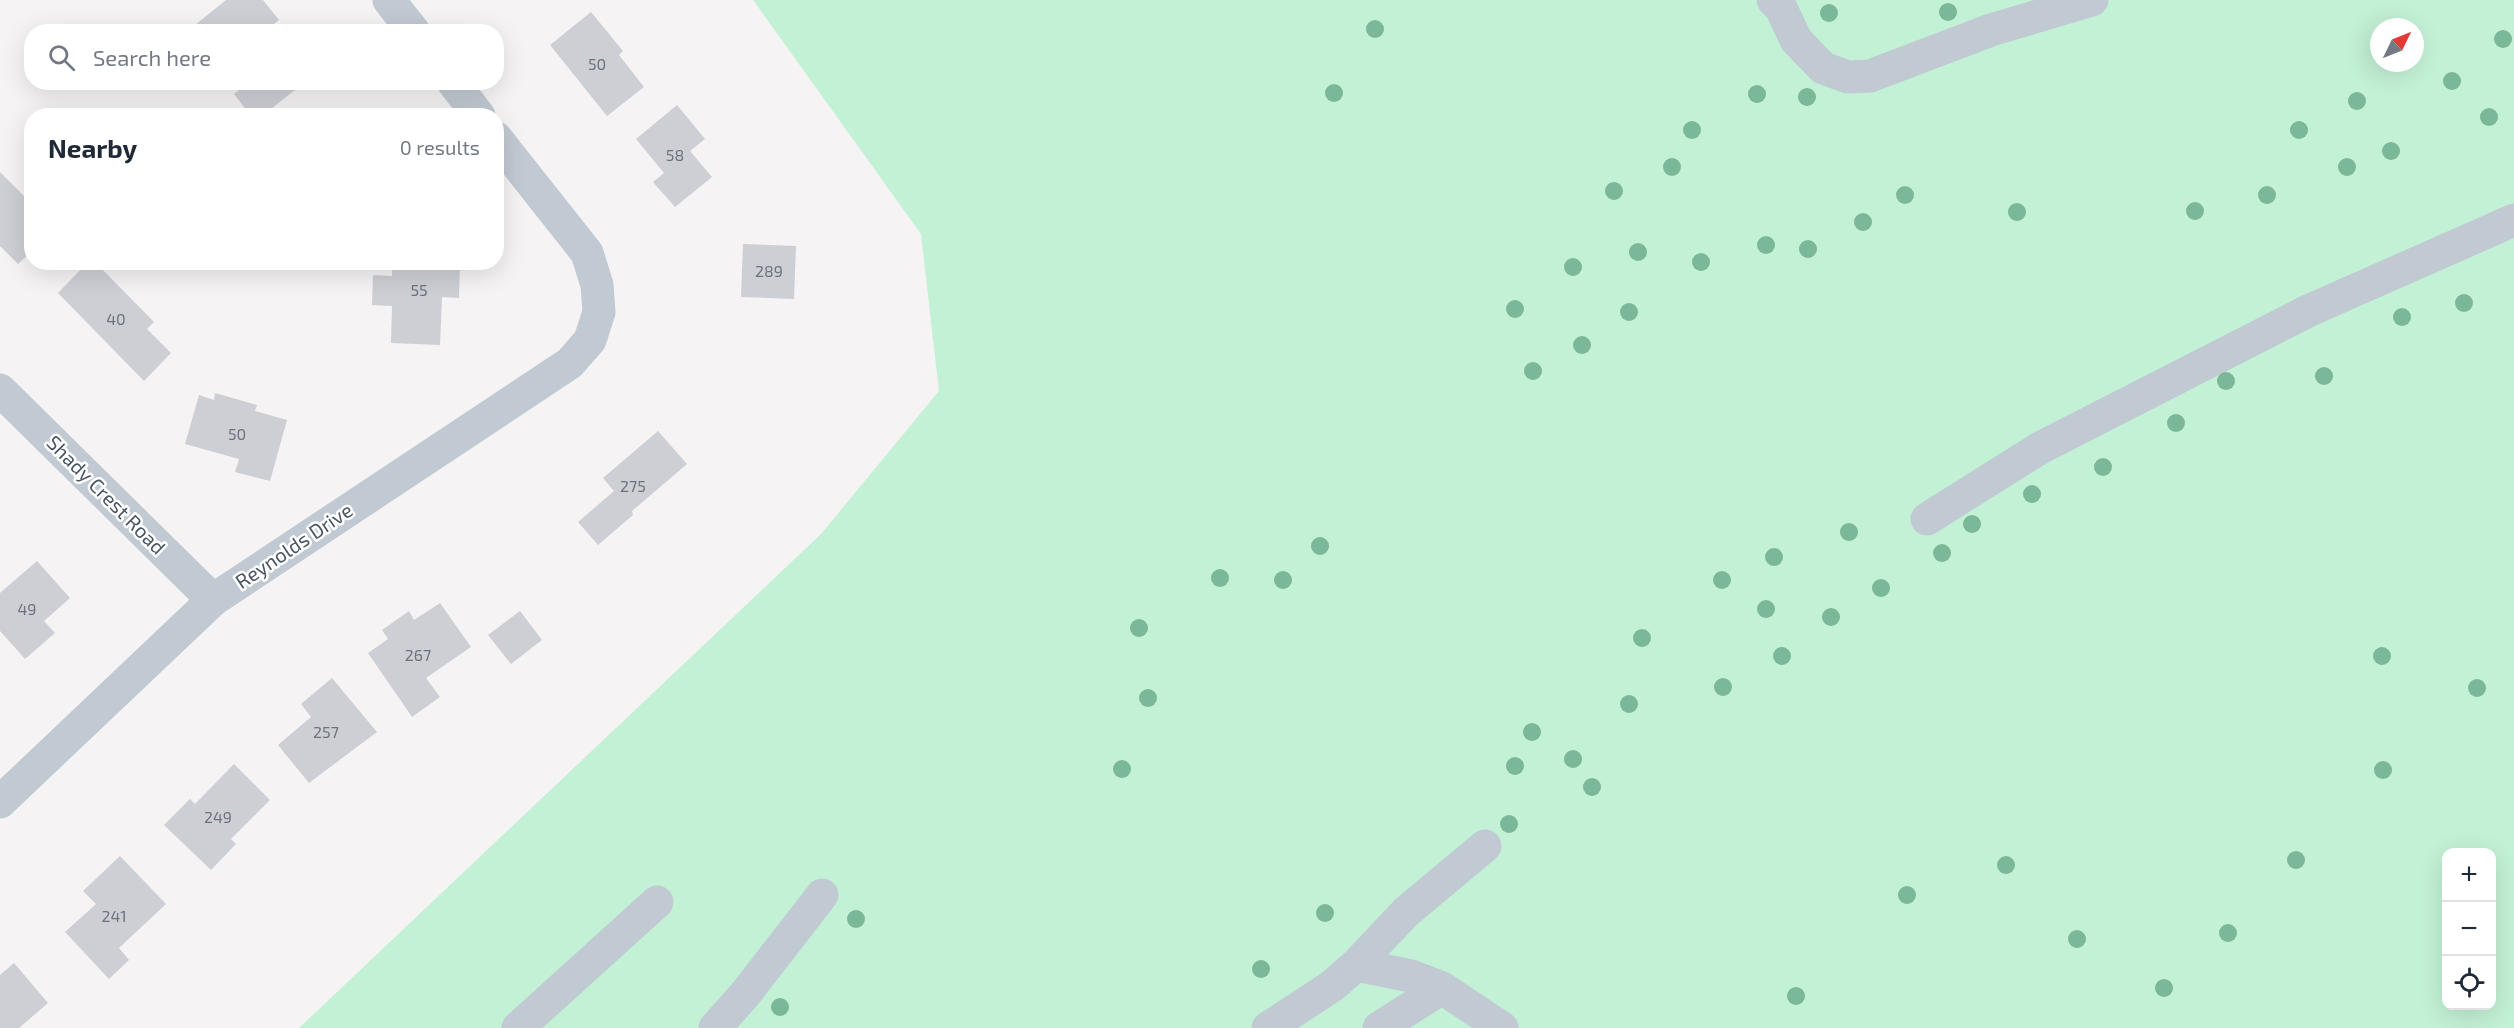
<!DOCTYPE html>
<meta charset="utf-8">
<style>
:root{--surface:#fff;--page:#f2f2f3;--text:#1f2937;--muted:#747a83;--line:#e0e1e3}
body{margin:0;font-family:"Exo 2",sans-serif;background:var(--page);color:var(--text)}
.controls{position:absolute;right:18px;bottom:18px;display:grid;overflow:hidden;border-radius:12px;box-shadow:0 6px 24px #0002}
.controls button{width:54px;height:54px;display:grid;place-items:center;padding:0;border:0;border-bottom:2px solid var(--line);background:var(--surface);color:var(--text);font:30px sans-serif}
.compass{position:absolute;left:2370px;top:18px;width:54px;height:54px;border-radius:50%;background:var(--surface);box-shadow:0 6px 24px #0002;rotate:47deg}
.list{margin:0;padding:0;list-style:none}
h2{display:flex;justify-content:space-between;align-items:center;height:78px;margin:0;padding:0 24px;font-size:26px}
h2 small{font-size:20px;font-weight:400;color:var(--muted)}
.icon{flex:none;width:33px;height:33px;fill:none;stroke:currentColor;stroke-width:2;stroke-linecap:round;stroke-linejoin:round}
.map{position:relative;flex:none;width:2514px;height:1028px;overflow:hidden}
.search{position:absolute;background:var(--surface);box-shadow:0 6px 24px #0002;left:24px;top:24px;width:480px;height:66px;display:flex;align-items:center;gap:15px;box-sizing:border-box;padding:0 21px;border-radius:24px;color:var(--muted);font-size:22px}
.panel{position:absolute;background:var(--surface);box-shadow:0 6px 24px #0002;left:24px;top:108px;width:480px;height:162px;border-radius:24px}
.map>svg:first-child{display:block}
.green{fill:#c3f1d5;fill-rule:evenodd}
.building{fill:#cdcfd5}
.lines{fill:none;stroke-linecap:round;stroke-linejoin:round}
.minor{stroke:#c1cad2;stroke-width:33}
.tree{fill:#7bb799}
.labels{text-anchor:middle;stroke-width:5;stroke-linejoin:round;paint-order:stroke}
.number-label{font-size:16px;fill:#6b747e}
.street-label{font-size:20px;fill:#4a5661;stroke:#fff}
</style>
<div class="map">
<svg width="2514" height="1028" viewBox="0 0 2514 1028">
<rect width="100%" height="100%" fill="#f5f3f3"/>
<path class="green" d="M753 0H2514V1028H299L821 534 939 391 921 234ZM2379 27H2415V63H2379ZM2446 852H2492V1006H2446Z"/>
<path class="building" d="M226 0H263L279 20 264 32H200L195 25Z
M591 12 623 51 619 55 644 87 607 116 550 45Z
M239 82H305L262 116H251L234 94 243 87Z
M677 105 705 139 690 151 712 177 675 207 653 182 664 173 636 139Z
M0 172 29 201 24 205 32 212V251L18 264 0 246Z
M743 244 796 246 794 299 741 297Z
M88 262H95L154 322 147 329 171 353 144 381 58 293Z
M392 262H460L459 298 442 297 440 345 391 343 392 306 372 305 373 275 392 276Z
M215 393 257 405 255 411 287 420 270 481 235 472 239 459 185 444 199 395 214 400Z
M658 431 687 464 632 511 633 515 598 545 578 522 614 491 603 478Z
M37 561 70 598 44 621 55 633 25 659 0 631V593Z
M440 603 471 647 426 678 440 697 412 717 368 653 388 639 382 630 409 611 414 620Z
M520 611 542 640 511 664 488 635Z
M332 678 377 732 309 783 278 745 311 717 301 704Z
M234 764 270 800 231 839 236 844 211 870 164 825 190 799 195 804Z
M120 856 166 904 119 948 129 960 109 979 65 932 96 904 83 891Z
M14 963 48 1003 19 1028H0V975Z"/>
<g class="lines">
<path class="minor" d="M389 0 414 32
M1773 0 1781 8 1796 40 1823 68 1848 77 1870 76 1991 30 2092 0
M453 82 479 116
M0 390 213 600
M1927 519 2040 448 2308 311 2514 220
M0 802 213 600 570 363 590 340 599 312 597 285 587 253 496 138
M1356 965 1406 912 1485 846
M518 1028 657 902
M715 1028 746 993 822 895
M1268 1028 1332 986 1356 965 1411 976 1442 988 1502 1028
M1379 1028 1442 988"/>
</g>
<g class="tree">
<circle cx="1948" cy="12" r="9"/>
<circle cx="1829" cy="13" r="9"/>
<circle cx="1375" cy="29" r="9"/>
<circle cx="2503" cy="39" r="9"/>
<circle cx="2452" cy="81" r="9"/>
<circle cx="1334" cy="93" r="9"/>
<circle cx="1757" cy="94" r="9"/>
<circle cx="1807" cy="97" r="9"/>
<circle cx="2357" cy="101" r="9"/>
<circle cx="2489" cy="117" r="9"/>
<circle cx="1692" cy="130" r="9"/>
<circle cx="2299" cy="130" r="9"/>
<circle cx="2391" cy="151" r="9"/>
<circle cx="1672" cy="167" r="9"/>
<circle cx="2347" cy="167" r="9"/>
<circle cx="1614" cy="191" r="9"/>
<circle cx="1905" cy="195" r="9"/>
<circle cx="2267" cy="195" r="9"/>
<circle cx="2195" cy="211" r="9"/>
<circle cx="2017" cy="212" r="9"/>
<circle cx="1863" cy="222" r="9"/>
<circle cx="1766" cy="245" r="9"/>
<circle cx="1808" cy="249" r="9"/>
<circle cx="1638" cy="252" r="9"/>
<circle cx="1701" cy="262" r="9"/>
<circle cx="1573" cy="267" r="9"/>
<circle cx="2464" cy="303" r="9"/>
<circle cx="1515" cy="309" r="9"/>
<circle cx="1629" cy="312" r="9"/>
<circle cx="2402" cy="317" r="9"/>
<circle cx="1582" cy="345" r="9"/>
<circle cx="1533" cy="371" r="9"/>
<circle cx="2324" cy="376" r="9"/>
<circle cx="2226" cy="381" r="9"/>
<circle cx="2176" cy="423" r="9"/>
<circle cx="2103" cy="467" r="9"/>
<circle cx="2032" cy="494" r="9"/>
<circle cx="1972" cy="524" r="9"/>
<circle cx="1849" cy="532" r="9"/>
<circle cx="1320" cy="546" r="9"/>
<circle cx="1942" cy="553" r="9"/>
<circle cx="1774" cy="557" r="9"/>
<circle cx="1220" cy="578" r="9"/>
<circle cx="1283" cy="580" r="9"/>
<circle cx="1722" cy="580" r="9"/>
<circle cx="1881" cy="588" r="9"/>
<circle cx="1766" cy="609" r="9"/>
<circle cx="1831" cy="617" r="9"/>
<circle cx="1139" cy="628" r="9"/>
<circle cx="1642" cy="638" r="9"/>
<circle cx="1782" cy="656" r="9"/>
<circle cx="2382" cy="656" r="9"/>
<circle cx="1723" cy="687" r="9"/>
<circle cx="2477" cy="688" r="9"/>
<circle cx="1148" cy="698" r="9"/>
<circle cx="1629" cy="704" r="9"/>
<circle cx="1532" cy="732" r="9"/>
<circle cx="1573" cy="759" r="9"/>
<circle cx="1515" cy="766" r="9"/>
<circle cx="1122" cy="769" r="9"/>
<circle cx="2383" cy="770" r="9"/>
<circle cx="1592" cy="787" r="9"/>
<circle cx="1509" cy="824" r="9"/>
<circle cx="2296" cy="860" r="9"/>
<circle cx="2006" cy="865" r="9"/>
<circle cx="1907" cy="895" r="9"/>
<circle cx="1325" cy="913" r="9"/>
<circle cx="856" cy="919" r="9"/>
<circle cx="2228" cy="933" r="9"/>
<circle cx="2077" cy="939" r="9"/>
<circle cx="1261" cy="969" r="9"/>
<circle cx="2164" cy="988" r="9"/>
<circle cx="1796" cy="996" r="9"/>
<circle cx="780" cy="1007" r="9"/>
</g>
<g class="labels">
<g class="number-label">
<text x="597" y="70">50</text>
<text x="675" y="161">58</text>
<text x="769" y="277">289</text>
<text x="419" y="296">55</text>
<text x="116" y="325">40</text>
<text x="237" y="440">50</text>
<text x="633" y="492">275</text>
<text x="27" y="615">49</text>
<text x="418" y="661">267</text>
<text x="326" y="738">257</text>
<text x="218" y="823">249</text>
<text x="114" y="922">241</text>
</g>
<g class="street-label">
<text transform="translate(106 495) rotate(45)" y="7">Shady Crest Road</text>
<text transform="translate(294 546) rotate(-34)" y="7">Reynolds Drive</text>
</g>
</g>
</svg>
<div class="controls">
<button>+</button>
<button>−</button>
<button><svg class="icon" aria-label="locate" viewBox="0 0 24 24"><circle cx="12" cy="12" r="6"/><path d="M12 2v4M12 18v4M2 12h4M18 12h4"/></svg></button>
</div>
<svg class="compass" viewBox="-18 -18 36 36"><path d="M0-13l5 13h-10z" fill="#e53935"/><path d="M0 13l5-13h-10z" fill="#747a83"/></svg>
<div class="search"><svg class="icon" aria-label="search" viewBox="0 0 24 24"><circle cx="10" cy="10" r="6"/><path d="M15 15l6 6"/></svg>Search here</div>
<section class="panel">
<h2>Nearby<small>0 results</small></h2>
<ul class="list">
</ul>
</section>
</div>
